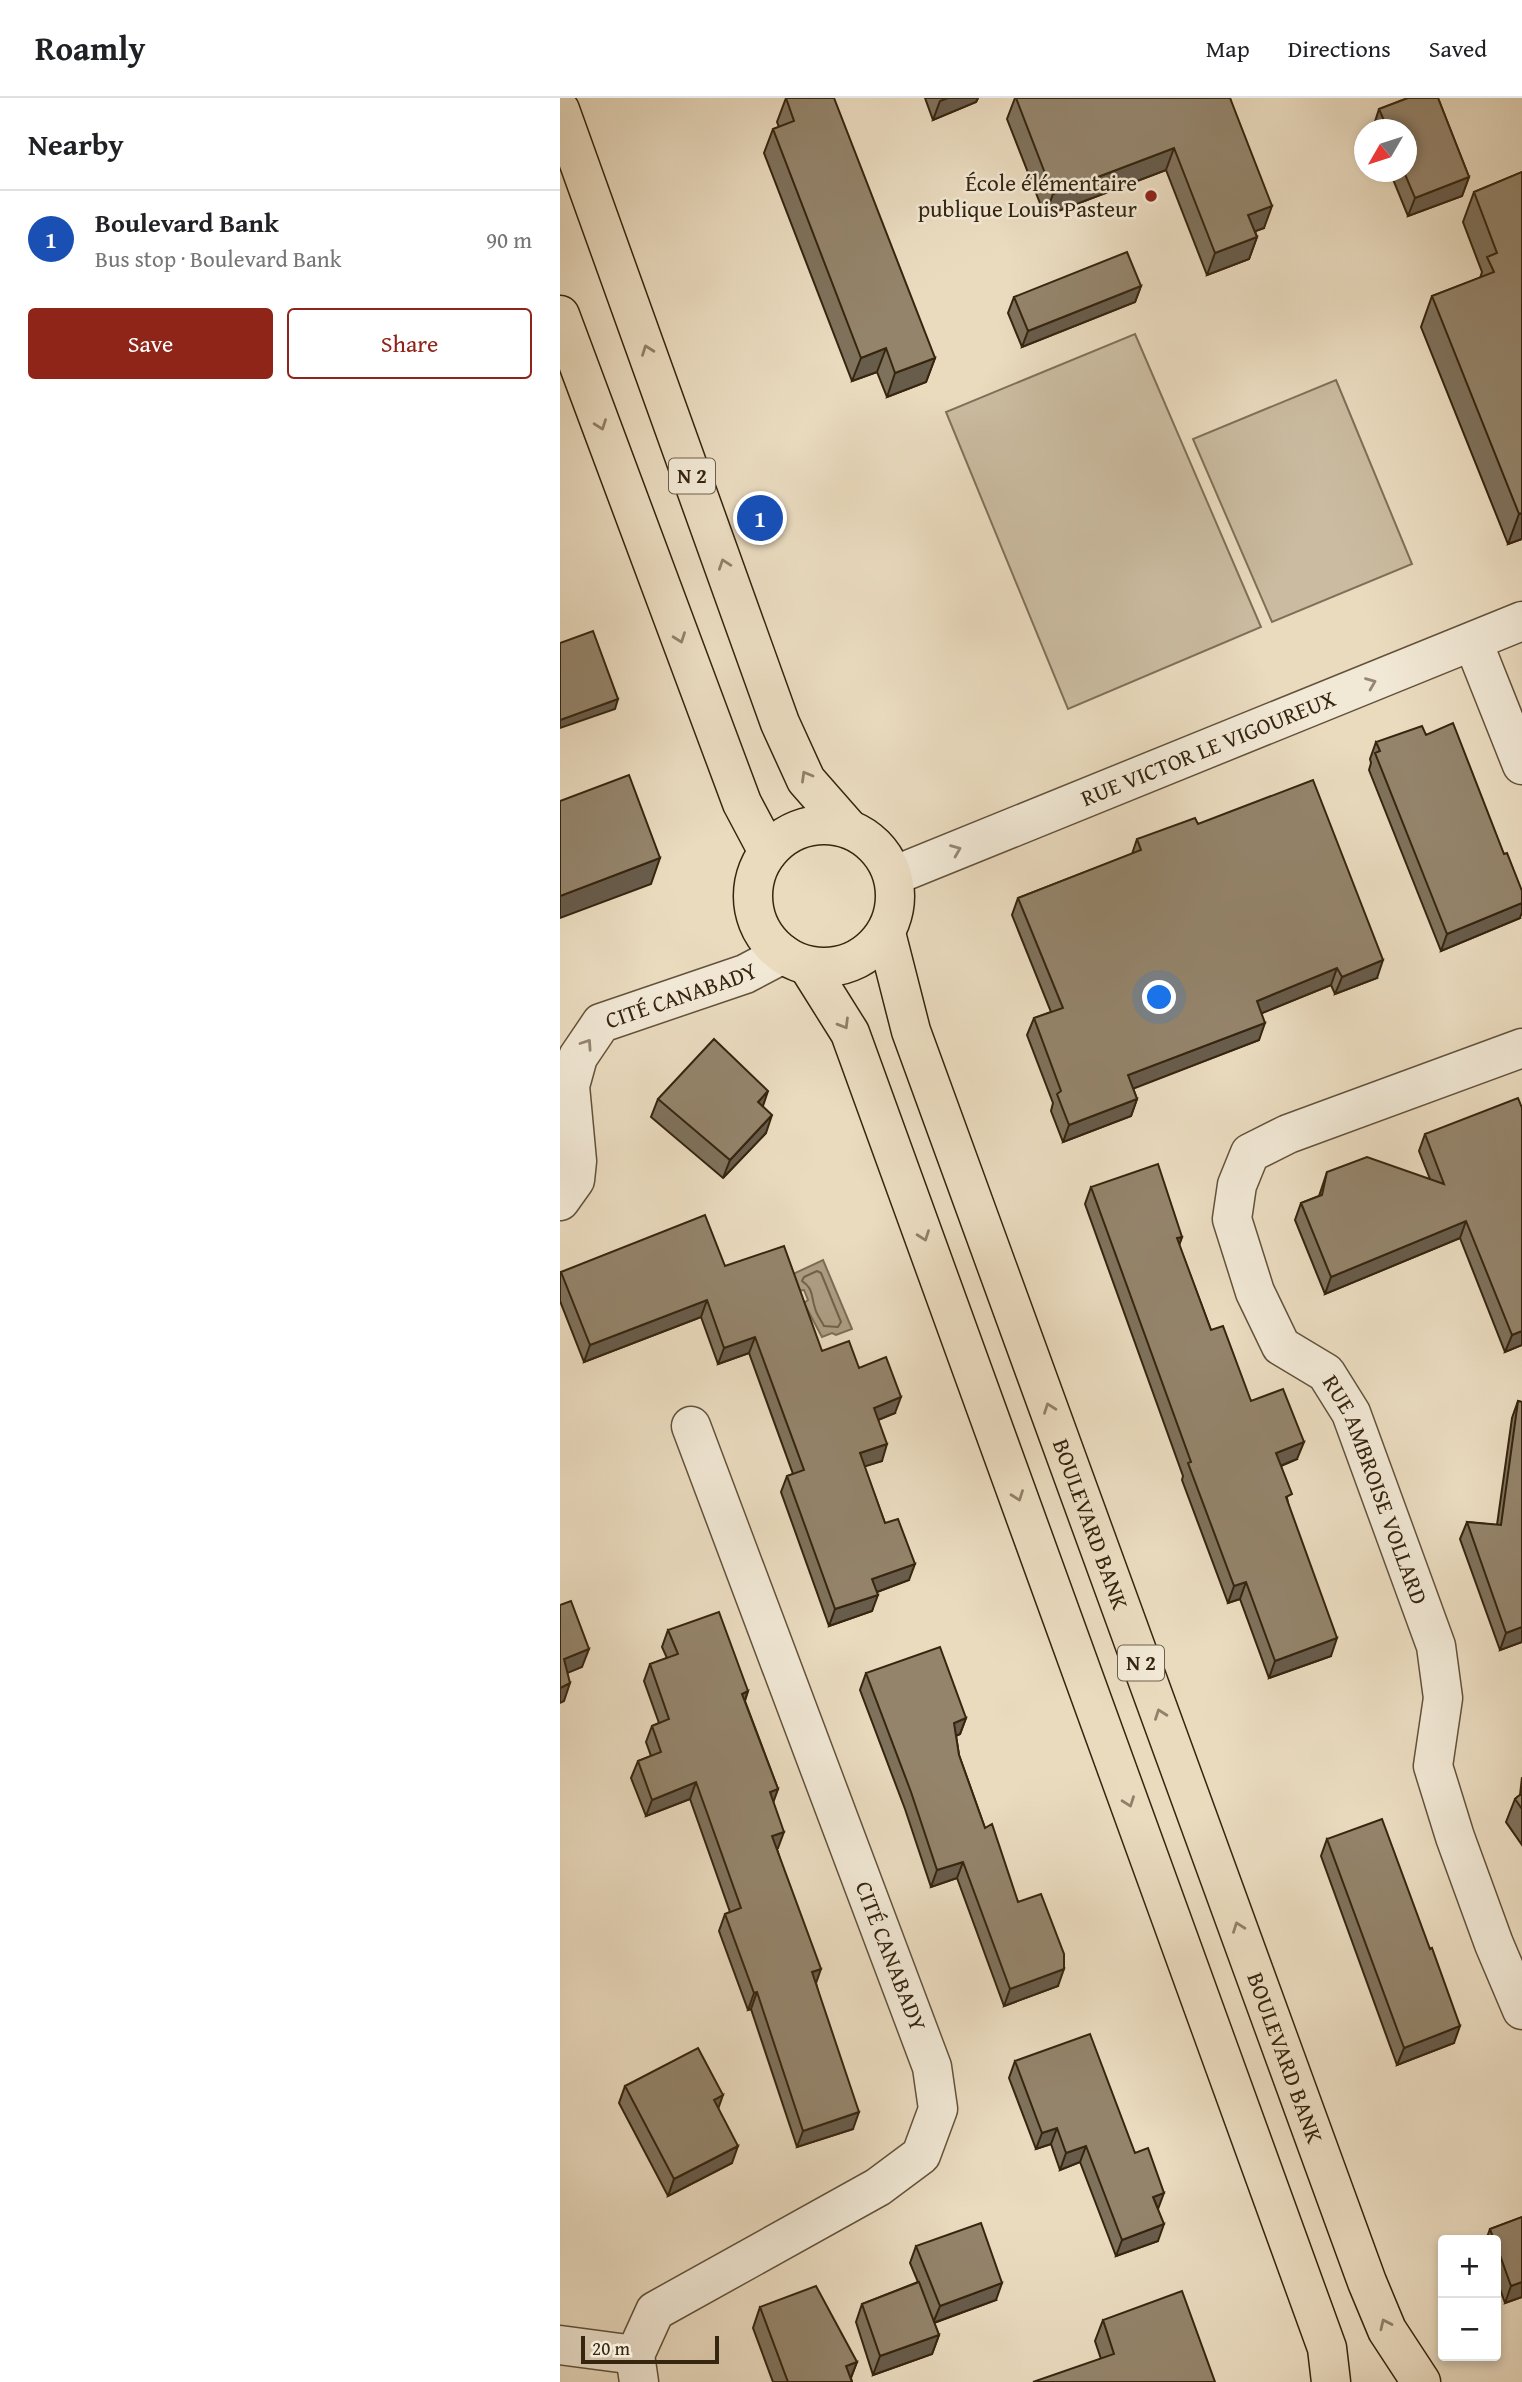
<!DOCTYPE html>
<meta charset="utf-8">
<style>
:root{--surface:#fff;--page:#f2f2f2;--text:#202124;--muted:#757577;--line:#e0e0e0;--accent:#8f2418}
body{margin:0;font-family:"Gentium Book Plus",serif;background:var(--page);color:var(--text)}
.controls{position:absolute;right:21px;bottom:21px;display:grid;overflow:hidden;border-radius:7px;box-shadow:0 4px 10px #0003}
.controls button{width:63px;height:63px;display:grid;place-items:center;padding:0;border:0;border-bottom:2px solid var(--line);background:var(--surface);color:var(--text);font:35px sans-serif}
.compass{position:absolute;left:794px;top:21px;width:63px;height:63px;border-radius:50%;background:var(--surface);box-shadow:0 4px 10px #0003;rotate:231deg}
.scale{position:absolute;left:21px;bottom:18px;width:138px;box-sizing:border-box;padding-left:7px;border:4px solid #36250f;border-top:0;font-size:19px;line-height:24px;white-space:nowrap;color:#36250f;-webkit-text-stroke:5px #f1e8d5;paint-order:stroke}
.you{position:absolute;left:600px;top:900px;width:24px;height:24px;margin:-18px;border:5px solid #fff;border-radius:50%;background:#1a73e8;box-shadow:0 0 0 10px #1a73e833}
.badge{display:grid;place-items:center;width:46px;height:46px;border-radius:50%;background:var(--accent);color:#fff;font-size:23px;font-weight:700}
.pin{position:absolute;translate:-50% -50%;border:4px solid #fff;box-shadow:0 2px 7px #0006}
.list{margin:0;padding:0;list-style:none}
h2{display:flex;justify-content:space-between;align-items:center;height:91px;margin:0;padding:0 28px;font-size:30px}
h2 small{font-size:23px;font-weight:400;color:var(--muted)}
.list li{display:grid;grid-template-columns:46px 1fr auto;gap:21px;align-items:center;box-sizing:border-box;height:98px;padding:0 28px;border-top:2px solid var(--line)}
.list b{display:block;font-size:26px;white-space:nowrap}
.list p{margin:0;font-size:23px;white-space:nowrap;color:var(--muted)}
.list em{font-size:23px;font-style:normal;color:var(--muted)}
.actions{display:flex;gap:14px;padding:21px 28px}
.actions a{flex:1;padding:16px 0;border:2px solid var(--accent);border-radius:7px;text-align:center;font-size:24px;color:var(--accent)}
.actions .main{background:var(--accent);color:#fff}
.map{position:relative;flex:none;width:962px;height:2284px;overflow:hidden}
header{display:flex;align-items:center;gap:42px;box-sizing:border-box;height:98px;padding:0 35px;background:var(--surface);border-bottom:2px solid var(--line)}
header strong{font-size:33px}
nav{display:flex;gap:38px;margin-inline-start:auto;font-size:24px}
main{display:flex}
aside{flex:1;background:var(--surface)}
.map>svg:first-child{display:block}
.green{fill:#cbbca1;stroke:#807058;stroke-width:2}
.water{fill:#ad9d83;stroke:#7d6d55;stroke-width:2}
.lines{fill:none;stroke-linecap:round;stroke-linejoin:round}
.shore{stroke:#726149;stroke-width:2}
.minor-casing{stroke:#63523b;stroke-width:41}
.primary-casing{stroke:#36250f;stroke-width:41}
.minor{stroke:#f1e8d5;stroke-width:38}
.primary{stroke:#eadbbf;stroke-width:38}
.wall{fill:#7f725c;stroke:#36250f;stroke-width:2}
.shaded-wall{fill:#685c4b;stroke:#36250f;stroke-width:2}
.building{fill:#94846b;stroke:#36250f;stroke-width:2}
.oneway{stroke:#908067}
.oneway2{stroke:#948672}
.poi-dot{fill:#8f2418;stroke:#f1e8d5;stroke-width:2.5}
.labels{text-anchor:middle;stroke-width:5;stroke-linejoin:round;paint-order:stroke}
.shield{fill:#f1e8d5;stroke:#6e604a;stroke-width:2}
.shield-label{font-size:21px;font-weight:bold;fill:#36250f}
.poi-label{font-size:23px;fill:#36250f;stroke:#f1e8d5;text-anchor:end}
.street-label{font-size:23px;fill:#36250f;stroke:#f1e8d5}
</style>
<header>
<strong>Roamly</strong>
<nav><a>Map</a><a>Directions</a><a>Saved</a></nav>
</header>
<main>
<aside>
<h2>Nearby<small></small></h2>
<ul class="list">
<li><span class="badge" style="background:#1a4fb4">1</span><div><b>Boulevard Bank</b><p>Bus stop · Boulevard Bank</p></div><em>90 m</em></li>
</ul>
<div class="actions"><a class="main">Save</a><a>Share</a></div>
</aside>
<div class="map">
<svg width="962" height="2284" viewBox="0 0 962 2284">
<rect width="100%" height="100%" fill="#eadbbf"/>
<filter id="stains"><feTurbulence type="fractalNoise" baseFrequency=".00286" numOctaves="4"/><feColorMatrix values="0 0 0 0 .2 0 0 0 0 .09 0 0 0 0 .02 0 0 0 .5 -.17"/></filter>
<radialGradient id="worn" r=".72"><stop offset=".6" stop-color="#630" stop-opacity="0"/><stop offset="1" stop-color="#630" stop-opacity=".3"/></radialGradient>
<path class="green" d="M575 236 701 529 508 611 386 314Z
M776 282 852 466 712 524 633 341Z"/>
<path class="water" d="M263 1162 292 1231 276 1237 272 1235 262 1239 244 1205 248 1202 244 1192 238 1193 231 1177Z"/>
<g class="lines">
<path class="shore" d="M257 1173 261 1175 281 1224 278 1229 264 1228C261 1222 256 1216 255 1210 251 1199 254 1191 242 1183L244 1179Z"/>
<defs>
<g id="minor">
<path d="M913 544 962 667"/>
<path id="s1" d="M333 778 962 523"/>
<path id="s2" d="M962 950 728 1036 690 1055 677 1087 672 1121 695 1194 721 1248 766 1275 791 1315 876 1548 883 1600 873 1668 895 1739 934 1846 962 1912"/>
<path id="s3" d="M0 1103 15 1082 17 1063 10 988 18 959 41 925 185 876 223 856"/>
<path d="M0 2247 75 2257"/>
<path d="M79 2284 75 2257 95 2213 318 2089 361 2057 378 2011 372 1969 131 1328"/>
</g>
<g id="primary">
<path d="M0 12 220 625 246 682 289 731"/>
<path d="M0 217 182 705 208 754"/>
<circle cx="264" cy="798" r="71"/>
<path id="s4" d="M326 835 351 933 807 2184 827 2232 861 2284"/>
<path d="M248 868 290 935 767 2250 771 2284"/>
</g>
</defs>
<use href="#minor" class="minor-casing"/>
<use href="#primary" class="primary-casing"/>
<use href="#minor" class="minor"/>
<use href="#primary" class="primary"/>
</g>
<path class="wall" d="M226 0 375 260 366 284 327 299 317 274 292 283 204 55 213 31 219 29 217 24Z
M365 0H418L416 4 373 22Z
M455 0H670L704 130 695 133 697 139 689 161 647 177 606 72 485 118 447 21Z
M848 0H878L909 79 902 98 848 118 830 74H846V32H813V30L819 11Z
M962 74V441L948 446 861 229 872 198 920 180 922 174 903 124 914 94Z
M581 188 575 204 462 249 448 215 454 199Z
M816 644 960 820 881 853 809 672 811 665 810 661Z
M638 726 817 880 775 896 771 887 702 915 699 942 573 990 577 1001 571 1018 503 1044 491 1013 493 1005 467 937 474 920 491 914 452 817 458 800 572 756 577 741Z
M98 1001 203 1008 206 1035 163 1080 91 1019Z
M962 1010V1247L945 1254 900 1140 765 1196 735 1122 741 1105 759 1098 767 1074 870 1081 859 1053 865 1036Z
M531 1089 622 1139 619 1147 651 1232 691 1303 737 1361 721 1368 728 1405 771 1558 709 1580 680 1501 668 1505 622 1382 623 1378 525 1106Z
M165 1168 262 1253 299 1270 335 1315 318 1322 322 1363 304 1368 325 1425 349 1482 317 1494 312 1513 269 1528 221 1394 227 1378 233 1376 189 1255 158 1266 141 1219 24 1264 0 1203V1177L1 1174Z
M958 1303 962 1304V1544L940 1552 900 1441 907 1424 937 1427 952 1320Z
M108 1532 188 1593 185 1603 218 1691 213 1703 218 1750 217 1751 256 1885 293 2031 237 2049 191 1911 188 1912 159 1833 165 1816 170 1814 130 1701 86 1718 71 1680 78 1663 91 1658 86 1644 92 1628 99 1625 84 1583 90 1566 107 1560 102 1549Z
M306 1575 406 1620 400 1636 396 1638 399 1657 425 1730 458 1804 498 1888 444 1908 397 1780 371 1789 345 1711 300 1592Z
M962 1679V1747L946 1724 955 1701 960 1697Z
M767 1741 870 1851 894 1945 837 1967 761 1758Z
M455 1963 575 2055 598 2111V2143L556 2158 520 2064 500 2072 491 2046 476 2051 449 1980Z
M65 1988 158 2010 172 2065 108 2098 59 2005Z
M962 2119V2199L945 2205 936 2180V2142H926L930 2131Z
M356 2148 436 2202 374 2225 379 2237 372 2256 313 2277 296 2224 302 2206 358 2184 350 2165Z
M200 2209 297 2264 291 2280 292 2284H213L193 2230Z
M543 2222 655 2284 541 2261 535 2243Z"/>
<path class="shaded-wall" d="M388 0H418L416 4 373 22 380 3Z
M614 50 606 72 485 118 493 96Z
M909 79 902 98 848 118 855 100Z
M712 108 704 130 680 139 688 117Z
M697 139 689 161 647 177 655 155Z
M581 188 575 204 462 249 468 233Z
M326 250 317 274 292 283 301 260Z
M375 260 366 284 327 299 335 275Z
M962 415V441L948 446 959 416Z
M58 601 55 611 0 630V622Z
M100 760 91 786 0 820V798Z
M962 805V814L960 820 881 853 887 836Z
M823 862 817 880 775 896 782 879Z
M777 870 771 887 690 920 697 903Z
M705 925 699 942 562 995 568 977Z
M208 993 202 1011 198 1004Z
M577 1001 571 1018 503 1044 509 1027Z
M212 1017 206 1035 163 1080 170 1062Z
M906 1123 900 1140 765 1196 771 1179Z
M622 1139 616 1156 617 1140Z
M147 1202 141 1219 24 1264 30 1247Z
M962 1233V1247L945 1254 952 1237Z
M195 1239 189 1255 158 1266 164 1250Z
M341 1299 335 1315 308 1326 314 1310Z
M744 1344 737 1361 710 1372 716 1355Z
M327 1346 322 1363 294 1372 300 1355Z
M355 1466 349 1482 306 1498 312 1481Z
M686 1484 680 1501 668 1505 674 1488Z
M318 1497 312 1513 269 1528 275 1511Z
M962 1529V1544L940 1552 946 1535Z
M777 1540 771 1558 709 1580 715 1563Z
M29 1551 22 1569 0 1578 4 1561Z
M10 1585 4 1603 0 1605V1590Z
M188 1593 182 1610V1596Z
M406 1620 400 1636 388 1641 394 1625Z
M136 1684 130 1701 86 1718 92 1702Z
M218 1691 212 1708 210 1694Z
M224 1734 218 1750 206 1755 212 1738Z
M403 1764 397 1780 371 1789 377 1772Z
M261 1871 255 1888 252 1874Z
M504 1871 498 1888 444 1908 450 1891Z
M197 1894 191 1911 188 1912 194 1895Z
M900 1928 894 1945 837 1967 844 1950Z
M163 1997 157 2014 154 2002Z
M299 2014 293 2031 237 2049 243 2033Z
M497 2030 491 2046 476 2051 482 2035Z
M178 2048 172 2065 108 2098 114 2081Z
M526 2048 520 2064 500 2072 506 2055Z
M604 2095 598 2111 593 2099Z
M604 2126 598 2143 556 2158 562 2142Z
M962 2184V2199L945 2205 951 2188Z
M442 2185 436 2202 373 2225 380 2208Z
M379 2237 372 2256 313 2277 320 2258Z
M297 2264 289 2284 286 2268Z"/>
<path class="building" d="M226 0H274L375 260 335 275 326 250 301 260 213 31 234 23Z
M456 0H670L712 108 688 117 697 139 655 155 614 50 493 96Z
M848 0H878L909 79 855 100 844 74H846V32H828L819 11Z
M962 74V415L959 416 872 198 934 174 927 159 937 155 914 94Z
M567 154 581 188 468 233 454 199Z
M33 533 58 601 0 622V545Z
M893 625 944 756 947 755 962 793V805L887 836 815 655 820 653 816 644 862 628 866 637Z
M69 677 100 760 0 798V703Z
M753 682 823 862 782 879 777 870 697 903 705 925 568 977 577 1001 509 1027 497 996 501 993 474 920 503 910 458 800 581 752 577 741 635 720 638 726Z
M154 941 208 993 198 1004 212 1017 170 1062 98 1001Z
M958 1000 962 1010V1233L952 1237 906 1123 771 1179 741 1105 762 1097 767 1074 807 1059 884 1086 865 1036Z
M598 1066 622 1139 617 1140 651 1232 663 1228 691 1303 723 1291 744 1344 716 1355 732 1396 726 1399 777 1540 715 1563 686 1484 674 1488 628 1365 631 1364 531 1089Z
M145 1117 165 1168 224 1148 262 1253 289 1243 299 1270 326 1259 341 1299 314 1310 327 1346 300 1355 325 1425 338 1421 355 1466 312 1481 318 1497 275 1511 227 1378 244 1372 195 1239 164 1250 147 1202 30 1247 1 1174Z
M958 1303 962 1304V1529L946 1535 907 1424 941 1427Z
M11 1503 29 1551 4 1561 10 1585 0 1590V1507Z
M159 1514 188 1593 182 1596 218 1691 210 1694 224 1734 212 1738 261 1871 252 1874 299 2014 243 2033 197 1894 194 1895 165 1816 181 1810 136 1684 92 1702 78 1663 101 1654 92 1628 109 1621 90 1566 118 1556 108 1532Z
M380 1549 406 1620 394 1625 399 1657 425 1730 432 1726 458 1804 481 1796 504 1856V1871L450 1891 403 1764 377 1772 351 1694 306 1575Z
M962 1695V1711L955 1701Z
M822 1721 870 1851 872 1850 900 1928 844 1950 767 1741Z
M530 1936 575 2055 588 2050 604 2095 593 2099 604 2126 562 2142 526 2048 506 2055 497 2030 482 2035 455 1963Z
M138 1950 163 1997 154 2002 178 2048 114 2081 65 1988Z
M962 2119V2184L951 2188 936 2146V2142H934L930 2131Z
M421 2125 442 2185 380 2208 356 2148Z
M359 2184 379 2237 320 2258 302 2206Z
M256 2188 297 2264 286 2268 292 2284H228L200 2209Z
M622 2193 655 2284H473L554 2256 543 2222Z"/>
<defs><path id="oneway-chevron" d="M-2-3.5L2.5 0L-2 3.5" fill="none" stroke-width="1.6" stroke-linecap="round" stroke-linejoin="round" transform="scale(1.75)"/></defs>
<g class="oneway">
<use href="#oneway-chevron" transform="translate(87 252) rotate(-110)"/>
<use href="#oneway-chevron" transform="translate(41 327) rotate(70)"/>
<use href="#oneway-chevron" transform="translate(164 466) rotate(-109)"/>
<use href="#oneway-chevron" transform="translate(120 540) rotate(70)"/>
<use href="#oneway-chevron" transform="translate(246 678) rotate(-120)"/>
<use href="#oneway-chevron" transform="translate(284 926) rotate(59)"/>
<use href="#oneway-chevron" transform="translate(364 1138) rotate(70)"/>
<use href="#oneway-chevron" transform="translate(489 1310) rotate(-110)"/>
<use href="#oneway-chevron" transform="translate(458 1398) rotate(70)"/>
<use href="#oneway-chevron" transform="translate(600 1616) rotate(-110)"/>
<use href="#oneway-chevron" transform="translate(569 1704) rotate(70)"/>
<use href="#oneway-chevron" transform="translate(678 1829) rotate(-110)"/>
<use href="#oneway-chevron" transform="translate(825 2226) rotate(-115)"/>
</g>
<g class="oneway2">
<use href="#oneway-chevron" transform="translate(811 585) rotate(-22)"/>
<use href="#oneway-chevron" transform="translate(396 752) rotate(-22)"/>
<use href="#oneway-chevron" transform="translate(27 946) rotate(-56)"/>
</g>
<circle class="poi-dot" cx="591" cy="98" r="7"/>
<g class="labels">
<g class="shield">
<rect x="109" y="360.5" width="46" height="35" rx="5"/>
<rect x="558" y="1547.5" width="46" height="35" rx="5"/>
</g>
<g class="shield-label">
<text x="132" y="385">N 2</text>
<text x="581" y="1572">N 2</text>
</g>
<g class="poi-label">
<text x="577" y="93">École élémentaire<tspan x="577" dy="26">publique Louis Pasteur</tspan></text>
</g>
<g class="street-label">
<text dy="8" stroke="none"><textPath href="#s1" startOffset="340">RUE VICTOR LE VIGOUREUX</textPath></text>
<text dy="8" stroke="none"><textPath href="#s3" startOffset="276">CITÉ CANABADY</textPath></text>
<text dy="8" stroke="none"><textPath href="#s2" startOffset="677">RUE AMBROISE VOLLARD</textPath></text>
<text dy="8" stroke="none"><textPath href="#s4" startOffset="626">BOULEVARD BANK</textPath></text>
<text transform="translate(331 1858) rotate(69)" y="8">CITÉ CANABADY</text>
<text dy="8" stroke="none"><textPath href="#s4" startOffset="1194">BOULEVARD BANK</textPath></text>
</g>
</g>
<rect width="100%" height="100%" filter="url(#stains)"/>
<rect width="100%" height="100%" fill="url(#worn)"/>
</svg>
<div class="controls">
<button>+</button>
<button>−</button>
</div>
<svg class="compass" viewBox="-18 -18 36 36"><path d="M0-13l5 13h-10z" fill="#e53935"/><path d="M0 13l5-13h-10z" fill="#757577"/></svg>
<div class="scale">20 m</div>
<div class="you"></div>
<div class="pin badge" style="left:200px;top:420px;background:#1a4fb4">1</div>
</div>
</main>
